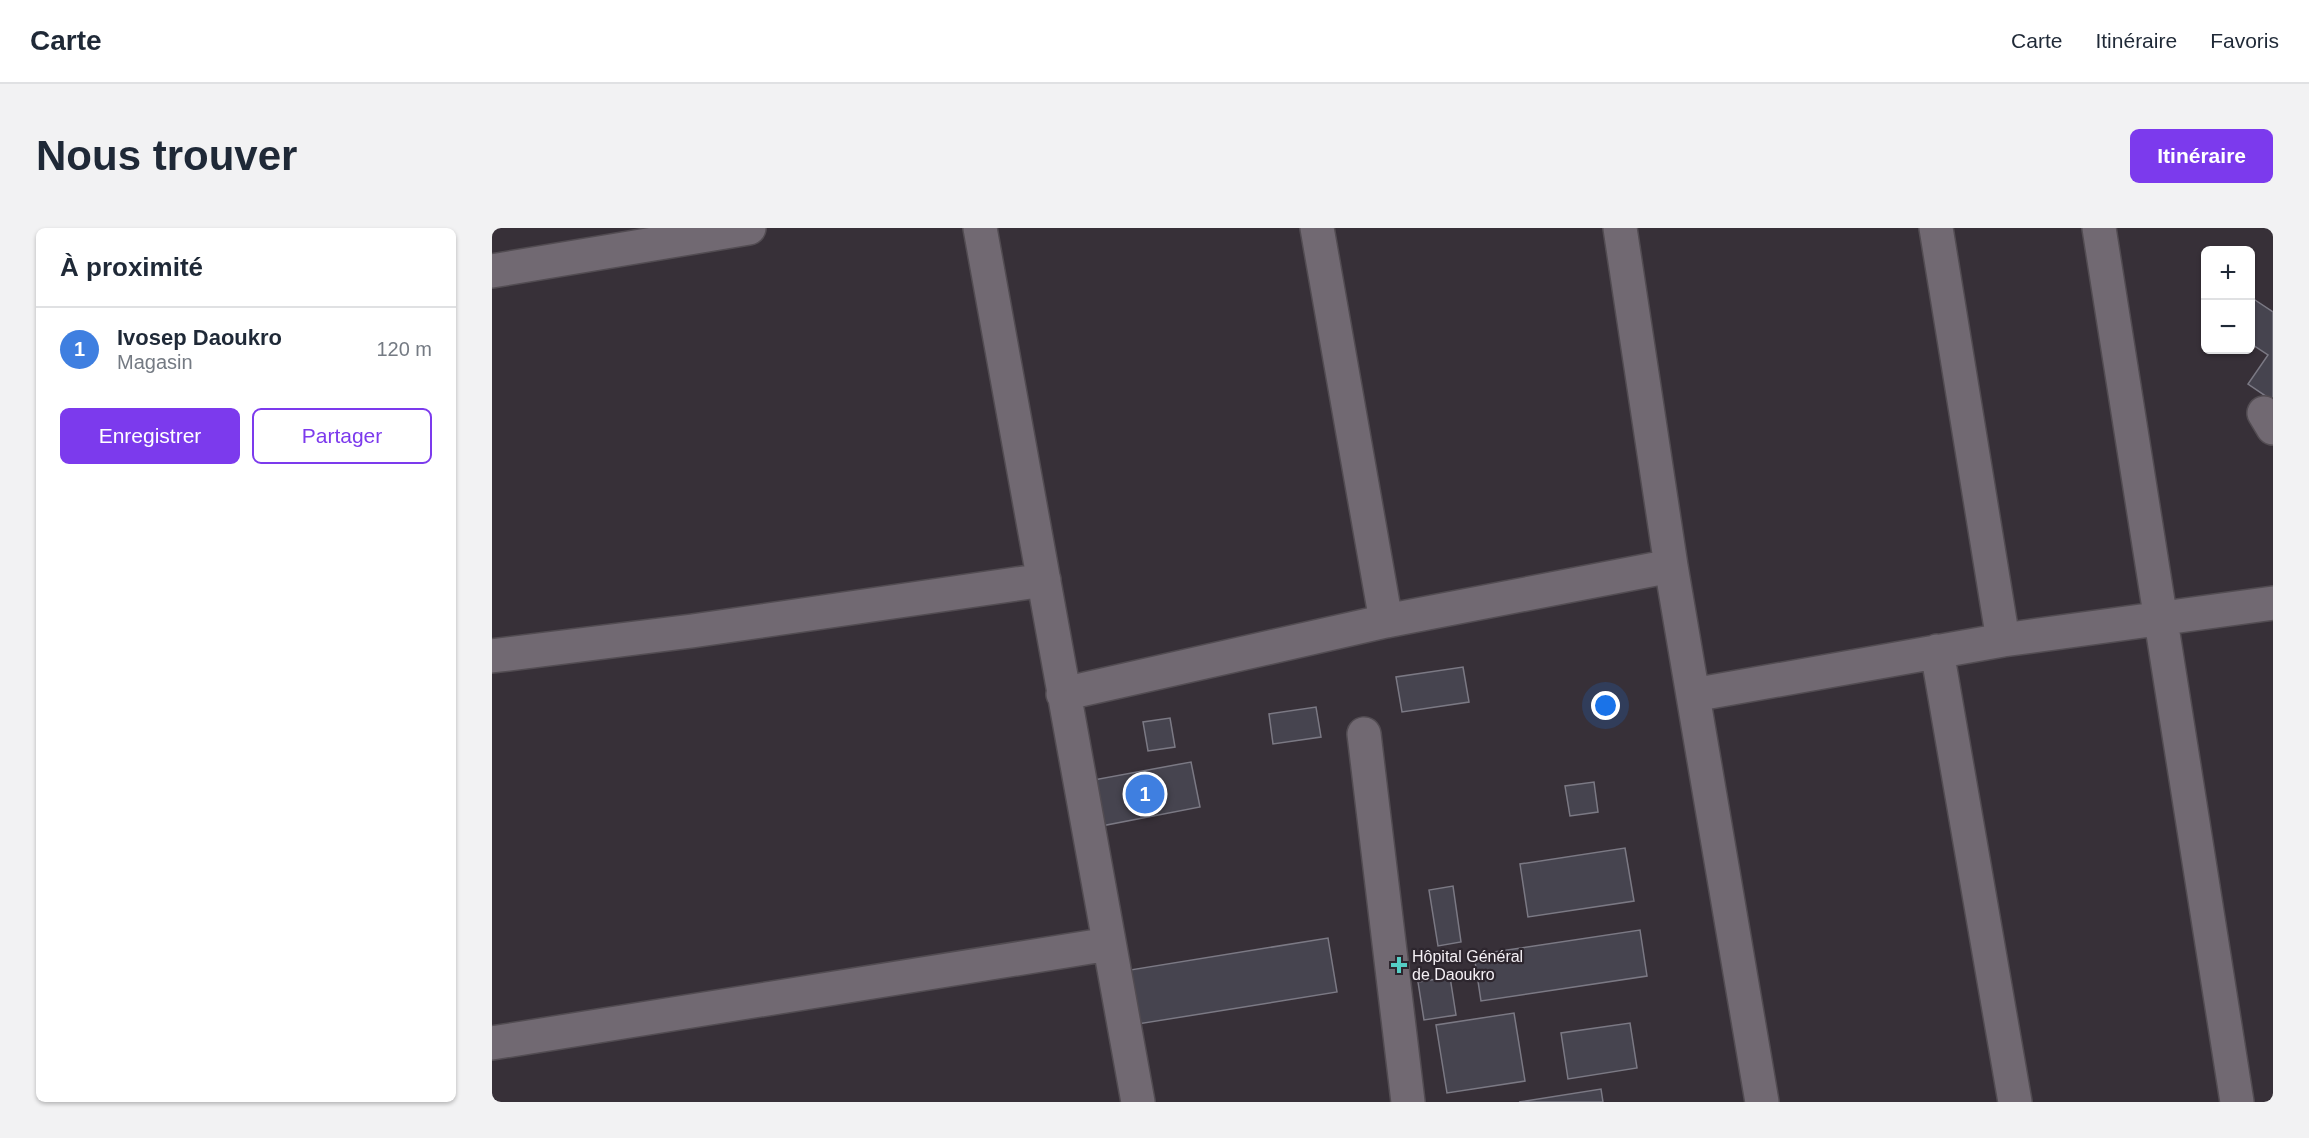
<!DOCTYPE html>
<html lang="fr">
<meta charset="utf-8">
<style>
:root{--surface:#fff;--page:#f2f2f3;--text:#1f2937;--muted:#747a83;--line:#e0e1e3;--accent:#7c3aed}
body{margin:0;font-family:Helvetica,sans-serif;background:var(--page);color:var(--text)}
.controls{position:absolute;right:18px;top:18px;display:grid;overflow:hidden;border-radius:9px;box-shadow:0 2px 4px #0004}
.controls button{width:54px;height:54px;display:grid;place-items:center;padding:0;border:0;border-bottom:2px solid var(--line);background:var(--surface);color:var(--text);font:30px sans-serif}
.you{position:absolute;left:1114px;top:478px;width:21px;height:21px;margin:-15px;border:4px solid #fff;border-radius:50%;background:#1a73e8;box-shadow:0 0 0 9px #1a73e833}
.badge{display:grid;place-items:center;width:39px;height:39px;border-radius:50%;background:var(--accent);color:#fff;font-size:20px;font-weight:700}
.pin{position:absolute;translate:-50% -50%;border:3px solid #fff;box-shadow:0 2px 6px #0006}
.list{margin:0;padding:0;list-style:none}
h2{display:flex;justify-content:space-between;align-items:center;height:78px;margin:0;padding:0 24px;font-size:26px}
h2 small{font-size:20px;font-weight:400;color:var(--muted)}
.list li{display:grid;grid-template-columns:39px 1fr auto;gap:18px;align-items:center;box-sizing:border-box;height:84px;padding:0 24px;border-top:2px solid var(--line)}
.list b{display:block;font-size:22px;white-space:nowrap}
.list p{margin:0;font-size:20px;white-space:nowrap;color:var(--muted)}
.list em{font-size:20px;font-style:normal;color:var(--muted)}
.actions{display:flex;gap:12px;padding:18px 24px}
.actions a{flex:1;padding:14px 0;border:2px solid var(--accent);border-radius:9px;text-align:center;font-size:21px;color:var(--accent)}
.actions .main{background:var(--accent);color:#fff}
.map{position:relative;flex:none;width:1781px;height:874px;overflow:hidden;border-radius:9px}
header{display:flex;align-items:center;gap:36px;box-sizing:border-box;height:84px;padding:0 30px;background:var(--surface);border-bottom:2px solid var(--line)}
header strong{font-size:28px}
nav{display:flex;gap:33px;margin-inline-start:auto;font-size:21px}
.intro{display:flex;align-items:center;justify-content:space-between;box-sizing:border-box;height:144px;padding:0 36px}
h1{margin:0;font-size:42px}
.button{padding:15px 27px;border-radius:9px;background:var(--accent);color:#fff;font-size:21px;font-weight:700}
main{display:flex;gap:36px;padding:0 36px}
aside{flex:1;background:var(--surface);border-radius:9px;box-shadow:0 2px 4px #0004}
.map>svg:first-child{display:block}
.building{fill:#46444f;stroke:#7b7984;stroke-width:1.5}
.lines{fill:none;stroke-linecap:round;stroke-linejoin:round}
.minor-casing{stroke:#524c52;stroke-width:36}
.minor{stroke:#716972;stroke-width:33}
.poi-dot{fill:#55cec5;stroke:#2d262e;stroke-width:2}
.labels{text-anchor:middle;stroke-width:4.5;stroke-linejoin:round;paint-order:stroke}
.poi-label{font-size:16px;fill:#f5f0f5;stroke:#2d262e;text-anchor:start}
</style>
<header>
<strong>Carte</strong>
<nav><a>Carte</a><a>Itinéraire</a><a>Favoris</a></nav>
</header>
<div class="intro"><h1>Nous trouver</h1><a class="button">Itinéraire</a></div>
<main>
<aside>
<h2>À proximité<small></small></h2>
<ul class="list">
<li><span class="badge" style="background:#3f7fe0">1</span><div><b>Ivosep Daoukro</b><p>Magasin</p></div><em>120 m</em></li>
</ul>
<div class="actions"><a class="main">Enregistrer</a><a>Partager</a></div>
</aside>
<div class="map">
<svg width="1781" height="874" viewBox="0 0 1781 874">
<rect width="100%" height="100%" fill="#373038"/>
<path class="building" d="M1760 70 1781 84V173L1756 156 1776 127 1758 115Z
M971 439 977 474 910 484 904 449Z
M824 479 829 509 781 516 777 486Z
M678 490 683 519 656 523 651 494Z
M699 534 708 579 604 599 596 553Z
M1102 554 1106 584 1078 588 1073 558Z
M1133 620 1142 673 1036 689 1028 636Z
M961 658 969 714 946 718 937 662Z
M1148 702 1155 748 989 773 982 727Z
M836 710 845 764 646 796 638 742Z
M958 749 964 787 932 792 926 754Z
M1022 785 1033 853 955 865 944 797Z
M1138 795 1145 840 1076 851 1069 805Z
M1109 861 1111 874H1027Z"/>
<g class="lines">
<defs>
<path id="minor" d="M488 0 646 874
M825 0 894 393
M1128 0 1179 338 1270 874
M1444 0 1511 412
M1607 0 1745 874
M0 43 257 0
M1772 185 1781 200
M1445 423 1523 874
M0 428 200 403 552 352
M571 466 894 393 1179 338
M1201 467 1511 412 1781 375
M872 506 916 874
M0 815 617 716"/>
</defs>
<use href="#minor" class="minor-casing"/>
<use href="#minor" class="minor"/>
</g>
<path class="poi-dot" d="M904 728h6v6h6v6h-6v6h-6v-6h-6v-6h6z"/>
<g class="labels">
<g class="poi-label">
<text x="920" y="734">Hôpital Général<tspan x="920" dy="18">de Daoukro</tspan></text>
</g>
</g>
</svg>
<div class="controls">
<button>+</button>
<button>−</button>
</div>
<div class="you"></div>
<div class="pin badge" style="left:653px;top:566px;background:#3f7fe0">1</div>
</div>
</main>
